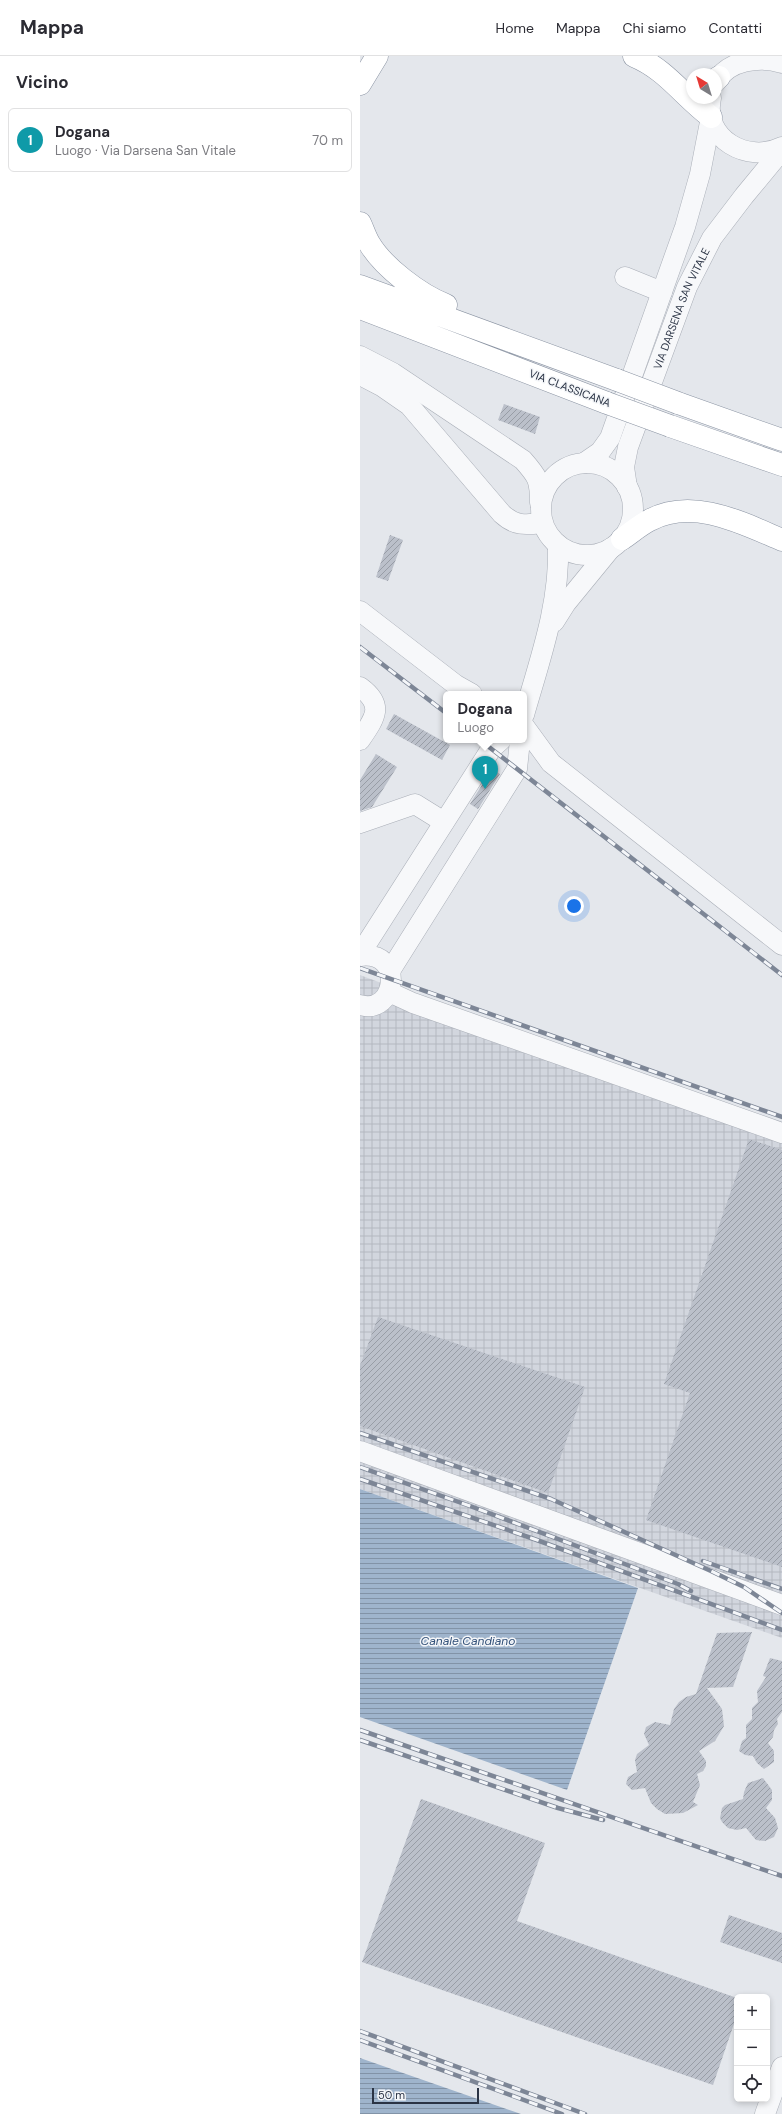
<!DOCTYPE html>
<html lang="it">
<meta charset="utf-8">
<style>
:root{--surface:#fff;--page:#f7f7f7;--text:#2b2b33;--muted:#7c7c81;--line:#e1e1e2;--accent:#db2777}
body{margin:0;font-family:"DM Sans",sans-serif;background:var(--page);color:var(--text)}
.controls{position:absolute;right:12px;bottom:12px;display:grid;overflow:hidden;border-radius:6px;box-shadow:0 2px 6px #0003}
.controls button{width:36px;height:36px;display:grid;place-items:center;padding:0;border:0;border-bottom:1px solid var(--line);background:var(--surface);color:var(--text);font:20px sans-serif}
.compass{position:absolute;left:326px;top:12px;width:36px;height:36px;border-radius:50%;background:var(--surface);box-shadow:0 2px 6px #0003;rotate:322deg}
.scale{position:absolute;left:12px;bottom:10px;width:107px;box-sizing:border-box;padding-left:4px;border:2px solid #2b3445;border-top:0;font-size:11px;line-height:14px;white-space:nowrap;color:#2b3445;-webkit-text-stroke:3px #f4f6f9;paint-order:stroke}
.you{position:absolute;left:214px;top:850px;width:14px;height:14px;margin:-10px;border:3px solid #fff;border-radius:50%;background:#1a73e8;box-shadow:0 0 0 6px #1a73e833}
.badge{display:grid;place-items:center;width:26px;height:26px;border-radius:50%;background:var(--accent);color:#fff;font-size:13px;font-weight:700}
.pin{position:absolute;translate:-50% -33px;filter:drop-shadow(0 1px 2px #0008)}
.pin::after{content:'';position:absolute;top:21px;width:14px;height:12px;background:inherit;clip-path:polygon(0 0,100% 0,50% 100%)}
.popup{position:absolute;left:83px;top:635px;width:84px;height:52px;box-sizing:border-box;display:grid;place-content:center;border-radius:6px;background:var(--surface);filter:drop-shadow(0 1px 3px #0005);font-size:13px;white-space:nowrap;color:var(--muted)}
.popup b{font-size:15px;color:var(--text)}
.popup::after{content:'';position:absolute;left:50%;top:100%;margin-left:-8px;border:8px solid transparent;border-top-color:var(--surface)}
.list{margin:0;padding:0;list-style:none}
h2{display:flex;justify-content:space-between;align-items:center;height:52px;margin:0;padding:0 16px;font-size:17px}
h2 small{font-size:13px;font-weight:400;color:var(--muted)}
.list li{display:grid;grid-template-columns:26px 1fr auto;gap:12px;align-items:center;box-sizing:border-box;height:64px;margin:0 8px 8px;padding:0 8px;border:1px solid var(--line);border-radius:6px}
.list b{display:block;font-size:15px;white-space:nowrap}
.list p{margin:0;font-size:13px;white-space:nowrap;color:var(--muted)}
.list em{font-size:13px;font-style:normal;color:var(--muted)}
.icon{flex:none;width:22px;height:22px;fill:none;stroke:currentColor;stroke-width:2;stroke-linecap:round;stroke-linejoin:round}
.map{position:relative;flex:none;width:422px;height:2058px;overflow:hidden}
header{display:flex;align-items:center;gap:24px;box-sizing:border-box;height:56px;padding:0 20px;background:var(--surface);border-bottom:1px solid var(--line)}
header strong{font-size:19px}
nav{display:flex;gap:22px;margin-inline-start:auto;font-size:14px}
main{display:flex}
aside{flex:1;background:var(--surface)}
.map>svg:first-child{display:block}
.industrial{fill:url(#industrial-grid)}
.water{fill:url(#water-rules)}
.building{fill:url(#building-hatch)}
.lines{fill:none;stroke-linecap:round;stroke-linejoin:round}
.minor-casing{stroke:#a9aeb7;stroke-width:21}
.highway-casing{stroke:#8b94a3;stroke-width:23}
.minor{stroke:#f7f8fa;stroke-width:20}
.highway{stroke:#fff;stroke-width:22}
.rail-casing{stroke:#7d8696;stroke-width:4.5}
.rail{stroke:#f4f6f9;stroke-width:3;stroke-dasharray:9;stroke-linecap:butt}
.highway-bridge-casing{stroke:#8b94a3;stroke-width:23;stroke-linecap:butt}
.highway-bridge{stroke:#fff;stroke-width:22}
.labels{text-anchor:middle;stroke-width:3;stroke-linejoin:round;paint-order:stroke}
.street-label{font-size:11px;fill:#2b3445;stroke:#f4f6f9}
.water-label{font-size:12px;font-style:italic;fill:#34527a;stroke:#f4f6f9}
</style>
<header>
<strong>Mappa</strong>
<nav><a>Home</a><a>Mappa</a><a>Chi siamo</a><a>Contatti</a></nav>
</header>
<main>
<aside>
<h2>Vicino<small></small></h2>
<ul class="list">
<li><span class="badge" style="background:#0f9aa8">1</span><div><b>Dogana</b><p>Luogo · Via Darsena San Vitale</p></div><em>70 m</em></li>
</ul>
</aside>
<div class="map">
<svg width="422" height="2058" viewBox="0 0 422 2058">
<defs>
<pattern id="industrial-grid" width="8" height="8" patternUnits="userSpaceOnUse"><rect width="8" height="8" fill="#d2d6de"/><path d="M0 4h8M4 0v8" fill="none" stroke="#b4b8c0"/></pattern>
<pattern id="water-rules" width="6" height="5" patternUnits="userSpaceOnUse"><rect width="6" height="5" fill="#9fb4cc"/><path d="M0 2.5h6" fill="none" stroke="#8293a7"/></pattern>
<pattern id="building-hatch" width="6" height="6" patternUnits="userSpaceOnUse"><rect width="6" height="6" fill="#bbc0ca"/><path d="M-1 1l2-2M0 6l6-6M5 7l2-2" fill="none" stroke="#989da6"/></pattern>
</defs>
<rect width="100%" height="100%" fill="#e4e7ec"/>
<path class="industrial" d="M0 919 422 1078V1582L0 1433Z"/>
<path class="water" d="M0 1433 278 1532 207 1734 0 1661Z
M0 2002 161 2058H0Z"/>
<path class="building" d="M144 348 180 361 175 378 138 364Z
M30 479 43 484 28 525 16 521Z
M34 658 90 689 82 704 26 673Z
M16 698 37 711 12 751 0 755V724Z
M132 713 140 718 118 753 110 748Z
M389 1083 422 1094V1511L286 1464 330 1337 304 1328Z
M18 1261 225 1331 188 1437 0 1370V1310Z
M392 1576 373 1631 347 1632 362 1653 364 1670 355 1685 339 1695 346 1705V1710L343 1715 337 1718 340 1729 333 1746 338 1749 323 1757 305 1758 297 1753 291 1747 285 1732 272 1734 266 1728 268 1721 277 1716 275 1704 277 1698 289 1689 284 1678 286 1671 295 1666 310 1669 314 1653 319 1646 326 1641 336 1638 357 1577Z
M410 1602 422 1605V1656L417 1663 418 1668 414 1674 413 1681 408 1687 414 1695V1706L404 1713 397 1707 393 1700 385 1699 379 1695 382 1685 386 1682V1669L392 1663V1652L398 1646 397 1635 406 1621 403 1620Z
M403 1722 412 1734V1744L406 1752 415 1762 418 1772 414 1781 405 1785 396 1784 386 1772 377 1774 368 1772 362 1766 360 1762 362 1752 365 1749 383 1743 384 1736 388 1727Z
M61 1743 185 1787 157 1865 377 1942V1959L353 2029 2 1906Z
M369 1859 422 1877V1907L360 1886Z"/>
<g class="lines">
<defs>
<g id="minor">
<path d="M356 26C368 4 400 0 422 7"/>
<path d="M351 42C342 83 388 108 422 91"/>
<path d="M265 221 302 236"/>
<path d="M0 300 33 317 163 404C178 421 180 424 180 447"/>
<path d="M0 319 23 331 49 349 142 458C155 470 165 469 182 467"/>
<path d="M224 407 240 396 250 382 325 171 340 118 351 61"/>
<circle cx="227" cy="453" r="46"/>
<path id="s1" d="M267 431 264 411 268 391 327 231 352 182 384 140 422 94"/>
<path d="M0 555 96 629 112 638"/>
<path d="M194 566 206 547 251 492"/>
<path d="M0 631C25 649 15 662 0 684"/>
<path d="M164 659C180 603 200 548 198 490"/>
<path d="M164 670 191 707 422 889"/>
<path d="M0 767 55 748 84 766"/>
<path d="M0 898 131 693 141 684"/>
<path d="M0 900C46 894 36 960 0 949"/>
<path d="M30 915 157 713 160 684"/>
<path d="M29 936 53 947 422 1077"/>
<path d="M0 1395 422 1549"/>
<path d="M405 2058 422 2011"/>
</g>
<path id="highway" d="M274 0C306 13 324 41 351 61
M356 23 359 21
M0 28 17 0
M0 167C3 173 5 180 9 187 23 211 60 239 86 249
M0 230 257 324
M0 252 247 347
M318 347 422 384
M310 370 422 409
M262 483C271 477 280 469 290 464 333 441 382 467 422 484"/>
</defs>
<use href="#minor" class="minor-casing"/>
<use href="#highway" class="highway-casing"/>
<use href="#minor" class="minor"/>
<use href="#highway" class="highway"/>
<defs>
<path id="rail" d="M0 591 86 657
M120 684 422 919
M0 912 422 1061
M0 1377 191 1443 351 1515 384 1531 422 1557
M0 1411 110 1450 318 1528 331 1535
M0 1423 174 1483 422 1574
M343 1505 422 1533
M0 1674 422 1820
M0 1684 198 1752 243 1764
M0 1975 225 2058
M0 1984 202 2058"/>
</defs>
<use href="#rail" class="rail-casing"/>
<use href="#rail" class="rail"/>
<defs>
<path id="highway-bridge" d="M257 324 318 347
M247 347 310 370"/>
</defs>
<use href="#highway-bridge" class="highway-bridge-casing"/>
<use href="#highway-bridge" class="highway-bridge"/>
</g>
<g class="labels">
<g class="street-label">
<text dy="4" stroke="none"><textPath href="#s1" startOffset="189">VIA DARSENA SAN VITALE</textPath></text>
<text transform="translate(210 332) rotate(21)" y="4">VIA CLASSICANA</text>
</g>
<g class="water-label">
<text x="108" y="1589">Canale Candiano</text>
</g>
</g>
</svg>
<div class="controls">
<button>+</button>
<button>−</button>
<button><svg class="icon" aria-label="locate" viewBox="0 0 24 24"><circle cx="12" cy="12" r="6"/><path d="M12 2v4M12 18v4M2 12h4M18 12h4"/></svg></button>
</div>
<svg class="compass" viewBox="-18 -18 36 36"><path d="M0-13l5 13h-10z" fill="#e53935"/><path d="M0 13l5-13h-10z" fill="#7c7c81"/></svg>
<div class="scale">50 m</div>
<div class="you"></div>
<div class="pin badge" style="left:125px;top:733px;background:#0f9aa8">1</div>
<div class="popup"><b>Dogana</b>Luogo</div>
</div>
</main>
